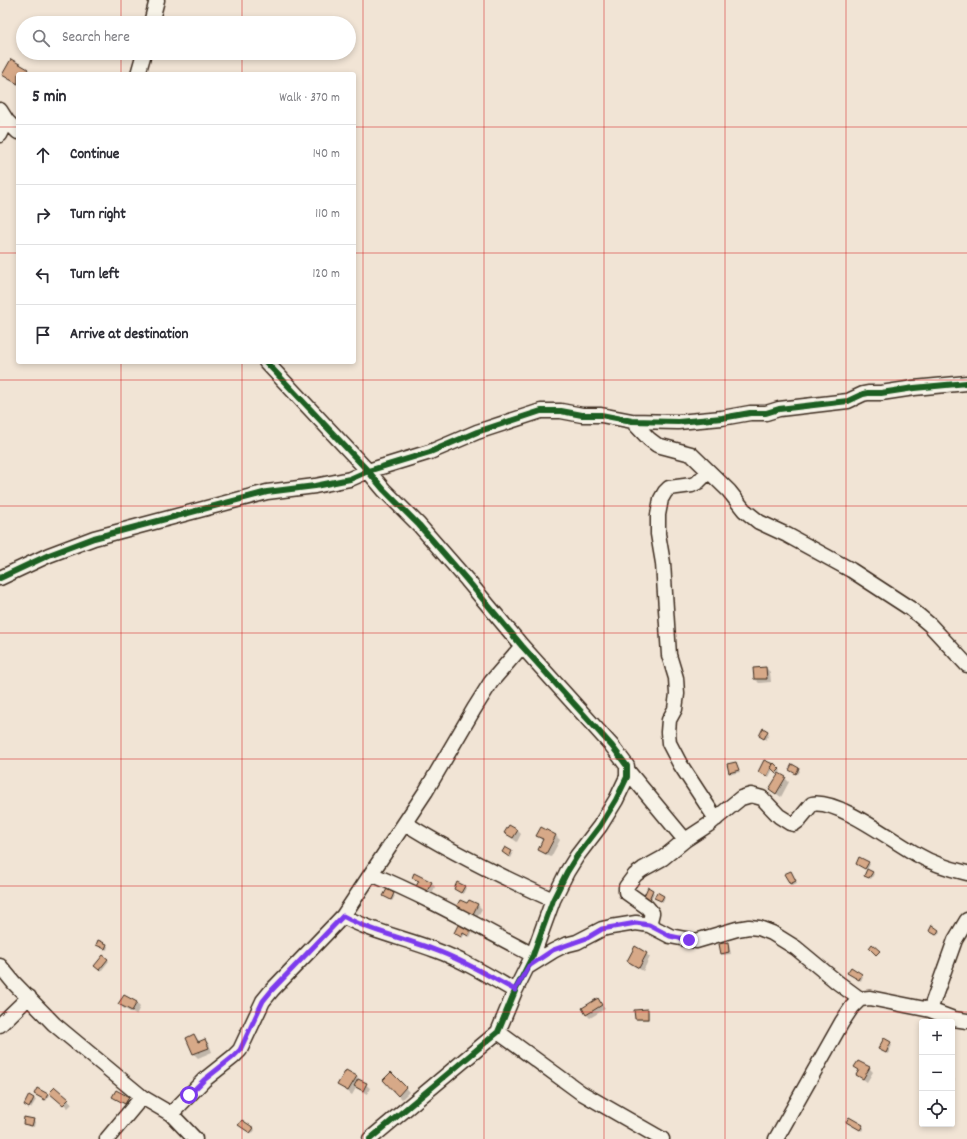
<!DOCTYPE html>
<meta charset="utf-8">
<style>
:root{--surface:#fff;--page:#f2f2f3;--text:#2b2b33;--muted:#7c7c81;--line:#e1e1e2}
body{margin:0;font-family:Dekko,sans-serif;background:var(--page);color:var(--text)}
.controls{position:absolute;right:12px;bottom:12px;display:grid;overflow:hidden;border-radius:4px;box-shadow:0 2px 6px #0003}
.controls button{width:36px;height:36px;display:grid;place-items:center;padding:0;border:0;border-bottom:1px solid var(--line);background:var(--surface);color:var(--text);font:20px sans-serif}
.stop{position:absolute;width:12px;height:12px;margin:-9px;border:3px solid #7c3aed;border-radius:50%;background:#fff}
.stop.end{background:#7c3aed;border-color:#fff;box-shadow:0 1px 4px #0008}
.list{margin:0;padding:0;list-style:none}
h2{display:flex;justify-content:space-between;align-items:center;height:52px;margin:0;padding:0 16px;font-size:17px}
h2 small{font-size:13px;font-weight:400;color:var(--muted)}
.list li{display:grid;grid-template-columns:26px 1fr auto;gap:12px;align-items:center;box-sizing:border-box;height:60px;padding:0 16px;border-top:1px solid var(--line)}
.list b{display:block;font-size:15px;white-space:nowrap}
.list em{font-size:13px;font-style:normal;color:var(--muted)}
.icon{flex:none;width:22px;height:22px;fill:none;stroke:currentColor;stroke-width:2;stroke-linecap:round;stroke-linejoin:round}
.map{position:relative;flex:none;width:967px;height:1139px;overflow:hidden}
.search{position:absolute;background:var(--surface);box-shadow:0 2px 6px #0003;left:16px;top:16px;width:340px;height:44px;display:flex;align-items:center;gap:10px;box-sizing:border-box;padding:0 14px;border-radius:22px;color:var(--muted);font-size:15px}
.panel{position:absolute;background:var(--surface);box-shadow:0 2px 6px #0003;left:16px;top:72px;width:340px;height:292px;border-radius:4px}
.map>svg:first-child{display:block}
.shadow{fill:#0003}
.building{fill:#d7a988;stroke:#3b2a1e}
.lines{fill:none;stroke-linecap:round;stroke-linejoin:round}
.minor-casing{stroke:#3b2a1e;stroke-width:17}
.minor{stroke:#f7f3e8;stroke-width:14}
.cycleway-casing{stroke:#f7f3e8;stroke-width:8}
.cycleway{stroke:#1b5e20;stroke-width:6}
.route{stroke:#7c3aed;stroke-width:5}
.grid{fill:none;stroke:#d62828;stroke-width:1;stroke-opacity:0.55}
</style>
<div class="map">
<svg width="967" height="1139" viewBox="0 0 967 1139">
<rect width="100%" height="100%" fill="#f1e4d5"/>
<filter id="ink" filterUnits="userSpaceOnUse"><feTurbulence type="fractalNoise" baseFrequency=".025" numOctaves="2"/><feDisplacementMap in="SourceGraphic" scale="8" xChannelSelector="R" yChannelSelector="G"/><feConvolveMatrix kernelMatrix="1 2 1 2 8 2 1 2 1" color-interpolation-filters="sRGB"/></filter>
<g filter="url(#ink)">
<path class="shadow" d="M27 69 31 74H18V85L7 79 4 75Z
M766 668 770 672 771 682 759 683 755 679 754 669Z
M767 732 769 734 766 740 762 737Z
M736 763 740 772 732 774 730 772Z
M774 764 781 771 778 774 773 769 769 777 761 773Z
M798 769 800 771 798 774 792 771Z
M785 778 789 782 781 797 770 789Z
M541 829 556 836 560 840 551 857 543 853 539 849 543 841 537 836Z
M517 830 521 834 517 842 505 833Z
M505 848 513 854 511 858 505 854Z
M868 863 870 864 867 870 874 874 871 879 865 876 868 870 857 864Z
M791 872 797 883 792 885 790 884Z
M415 874 432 883 435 887 430 897 419 883 413 877Z
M464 887 466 888 463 894 455 889Z
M649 889 654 893 651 899 653 901 651 903 644 898Z
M387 891 395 896 392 901 384 896Z
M658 893 665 898 663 902 657 899Z
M469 901 478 905 482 909 476 919 457 907 468 905Z
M460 925 472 933 470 937 465 934 462 938 455 933Z
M938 930 940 932 937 936 930 931Z
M727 943 729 945 731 954 723 955 722 954Z
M97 945H106L108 946 107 950Z
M646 954 650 957 643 971 632 965 628 961Z
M103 956 109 961 101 971 96 966Z
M851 969 863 976 861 981 850 975Z
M598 999 605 1009 590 1018 586 1014Z
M136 1003 140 1007 136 1015 123 1008 120 1004Z
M647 1010 649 1012V1020H637L636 1019Z
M194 1035 200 1042 205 1040 209 1044 212 1052 198 1058 194 1054 187 1038Z
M884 1040 892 1045 888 1054 881 1051Z
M856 1067 869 1068 873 1072 867 1082 857 1075 860 1071Z
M347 1071 357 1077 370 1088 367 1094 356 1088 352 1095 339 1085Z
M391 1073 409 1092 402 1099 384 1080Z
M952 1077 955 1080 952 1084Z
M116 1092 130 1100 127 1105 115 1099Z
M35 1094H47L49 1096 46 1101Z
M29 1096 36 1100 31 1108 27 1106Z
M55 1096 68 1100 72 1104 68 1108Z
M849 1118 864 1127 862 1131 847 1122Z
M33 1120 35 1122 34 1127 26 1125 24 1124Z
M241 1126 253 1128 255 1130 252 1134Z"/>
<path class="building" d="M11 59 28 69 25 74H18V84L2 75Z
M766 667 767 679H754L753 668Z
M763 728 768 731 764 739 759 736Z
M764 760 773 764 767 776 758 772Z
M736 762 739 770 729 773 727 764Z
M774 763 780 769 776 773 770 767Z
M792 764 799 768 796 774 789 770Z
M779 773 786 777 776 794 769 789Z
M509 825 518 830 513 838 504 833Z
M541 827 556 835 546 854 538 850 543 839 536 836Z
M505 847 512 851 509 857 502 852Z
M859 857 869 862 865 869 856 864Z
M867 869 873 872 869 878 864 876Z
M791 871 796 881 790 884 784 874Z
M414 873 432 882 426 893 415 888 419 881 412 878Z
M457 882 465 886 461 893 454 889Z
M648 887 653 890 650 897 651 898 650 902 643 898Z
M387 889 394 893 391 900 383 896Z
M657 892 664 896 661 901 654 898Z
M460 900 467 903 469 900 478 904 472 916 456 907Z
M459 923 471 930 468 936 463 933 461 937 454 933Z
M932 925 939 930 936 935 929 931Z
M98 940 107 944 105 949 96 945Z
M728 942 729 952 721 954 719 944Z
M872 944 880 951 876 955 869 948Z
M635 946 647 953 639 968 627 961Z
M103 955 108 959 99 970 94 966Z
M851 967 862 974 859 980 847 973Z
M124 995 137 1002 132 1011 118 1004Z
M598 998 602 1005 586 1015 582 1008Z
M648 1009V1019H635L634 1010Z
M194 1034 198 1042 205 1039 209 1048 193 1054 186 1038Z
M884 1038 891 1042 886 1053 878 1049Z
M858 1061 870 1067 863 1079 856 1075 859 1070 854 1067Z
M346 1070 357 1076 348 1091 337 1085Z
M391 1072 406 1087 398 1096 383 1080Z
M358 1079 367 1083 363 1091 354 1086Z
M55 1087 69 1099 63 1105 49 1093Z
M37 1088 48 1094 45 1100 34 1094Z
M116 1090 129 1097 125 1104 112 1097Z
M29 1095 34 1098 29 1108 24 1105Z
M24 1117 34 1119 32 1126 23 1124Z
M849 1117 863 1125 860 1130 846 1122Z
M242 1120 254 1128 250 1133 238 1125Z"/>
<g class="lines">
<defs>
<path id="minor" d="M151 23 157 0
M138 74 144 53
M0 110 7 121 18 132
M0 135 7 121
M266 362 368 471 384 490 419 525 467 580 522 646 612 746 627 766V777L616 800 600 826 577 856 567 872 553 900 533 955 515 991 498 1032 370 1139
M632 421 649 439 657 445 691 454 729 491 744 510 759 522 787 535 851 570 911 609 930 625 967 665
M708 472 698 482 692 485 669 488 665 492 661 499 658 515V534L663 563 669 655 676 678 677 694 675 709 669 720 668 732 669 743 680 764 716 819
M0 578 49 555 94 538 267 492 315 486 350 479 368 471 430 452 477 432 541 411H561L582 415H601L632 421 678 422 722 418 750 413H766L779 409 848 401 863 394 868 393H881L914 388 967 383
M627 770 685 840
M405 823C452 853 502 877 553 900
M371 874C427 897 479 927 533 955
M343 916C372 932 404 938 435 950 463 960 489 976 515 991
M649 925 652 913 647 907 626 892V887L635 875 643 869 663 858 685 840 708 825 741 798 751 795 762 798 779 816 790 823 794 824 798 821 812 804C839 799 893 842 918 855 933 864 950 869 967 873
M0 966 14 983 54 1024 142 1097 171 1114 195 1139
M529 966 553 951 565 945 577 942 602 929 611 927 636 923 643 924 649 925 670 936 696 941 737 929 749 927 759 928 772 933 796 948 837 982 860 999
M930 1010 955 940 967 920
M0 1025 29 997
M498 1032 580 1092 662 1139
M171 1114 204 1080 233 1057 240 1050 263 1001 272 990 343 916 426 791 474 709 491 682 522 646
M107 1139 142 1097
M776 1139 842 1022 852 1007 860 999 870 998 930 1010 954 1019 967 1021"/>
</defs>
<use href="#minor" class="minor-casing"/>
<use href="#minor" class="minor"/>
<defs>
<path id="cycleway" d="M266 362 368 471 384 490 419 525 467 580 522 646 612 746 627 766V777L616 800 600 826 577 856 567 872 553 900 533 955 515 991 498 1032 370 1139
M0 578 49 555 94 538 267 492 315 486 350 479 368 471 430 452 477 432 541 411H561L582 415H601L632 421 678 422 722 418 750 413H766L779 409 848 401 863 394 868 393H881L914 388 967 383"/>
</defs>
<use href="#cycleway" class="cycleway-casing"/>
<use href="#cycleway" class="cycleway"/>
</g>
</g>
<g class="lines" filter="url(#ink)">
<path class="route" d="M189 1095 204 1080 233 1057 240 1050 263 1001 272 990 343 916C372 932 404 938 435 950 463 960 489 976 515 990L529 966 553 950 587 938 602 929 636 923 649 925 670 936 689 940"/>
</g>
<path class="grid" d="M121 0V23M242 0V23M363 0V1139M484 0V1139M604 0V1139M725 0V1139M846 0V1139M121 53V74M242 53V74M0 127H18M354 127H967M0 253H18M354 253H967M121 362V1139M242 362V1139M0 380H967M0 506H967M0 633H967M0 759H967M0 886H967M0 1012H967"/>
</svg>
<div class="controls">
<button>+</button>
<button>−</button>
<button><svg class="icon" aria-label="locate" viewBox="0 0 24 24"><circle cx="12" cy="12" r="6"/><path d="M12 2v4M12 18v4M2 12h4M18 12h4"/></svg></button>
</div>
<div class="stop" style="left:189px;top:1095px"></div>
<div class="stop end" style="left:689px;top:940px"></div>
<div class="search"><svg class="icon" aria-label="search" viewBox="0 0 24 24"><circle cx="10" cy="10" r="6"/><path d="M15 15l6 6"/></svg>Search here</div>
<section class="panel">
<h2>5 min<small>Walk · 370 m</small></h2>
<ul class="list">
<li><svg class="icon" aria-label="ahead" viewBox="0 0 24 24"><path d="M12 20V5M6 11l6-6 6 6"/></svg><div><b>Continue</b></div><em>140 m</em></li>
<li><svg class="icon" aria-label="right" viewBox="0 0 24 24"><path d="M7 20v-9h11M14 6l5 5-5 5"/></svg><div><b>Turn right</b></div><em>110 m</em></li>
<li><svg class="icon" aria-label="left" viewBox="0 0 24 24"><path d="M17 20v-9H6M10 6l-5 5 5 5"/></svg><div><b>Turn left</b></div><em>120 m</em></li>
<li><svg class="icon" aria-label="arrive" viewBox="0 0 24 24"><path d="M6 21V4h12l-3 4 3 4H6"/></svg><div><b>Arrive at destination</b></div></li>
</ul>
</section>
</div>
